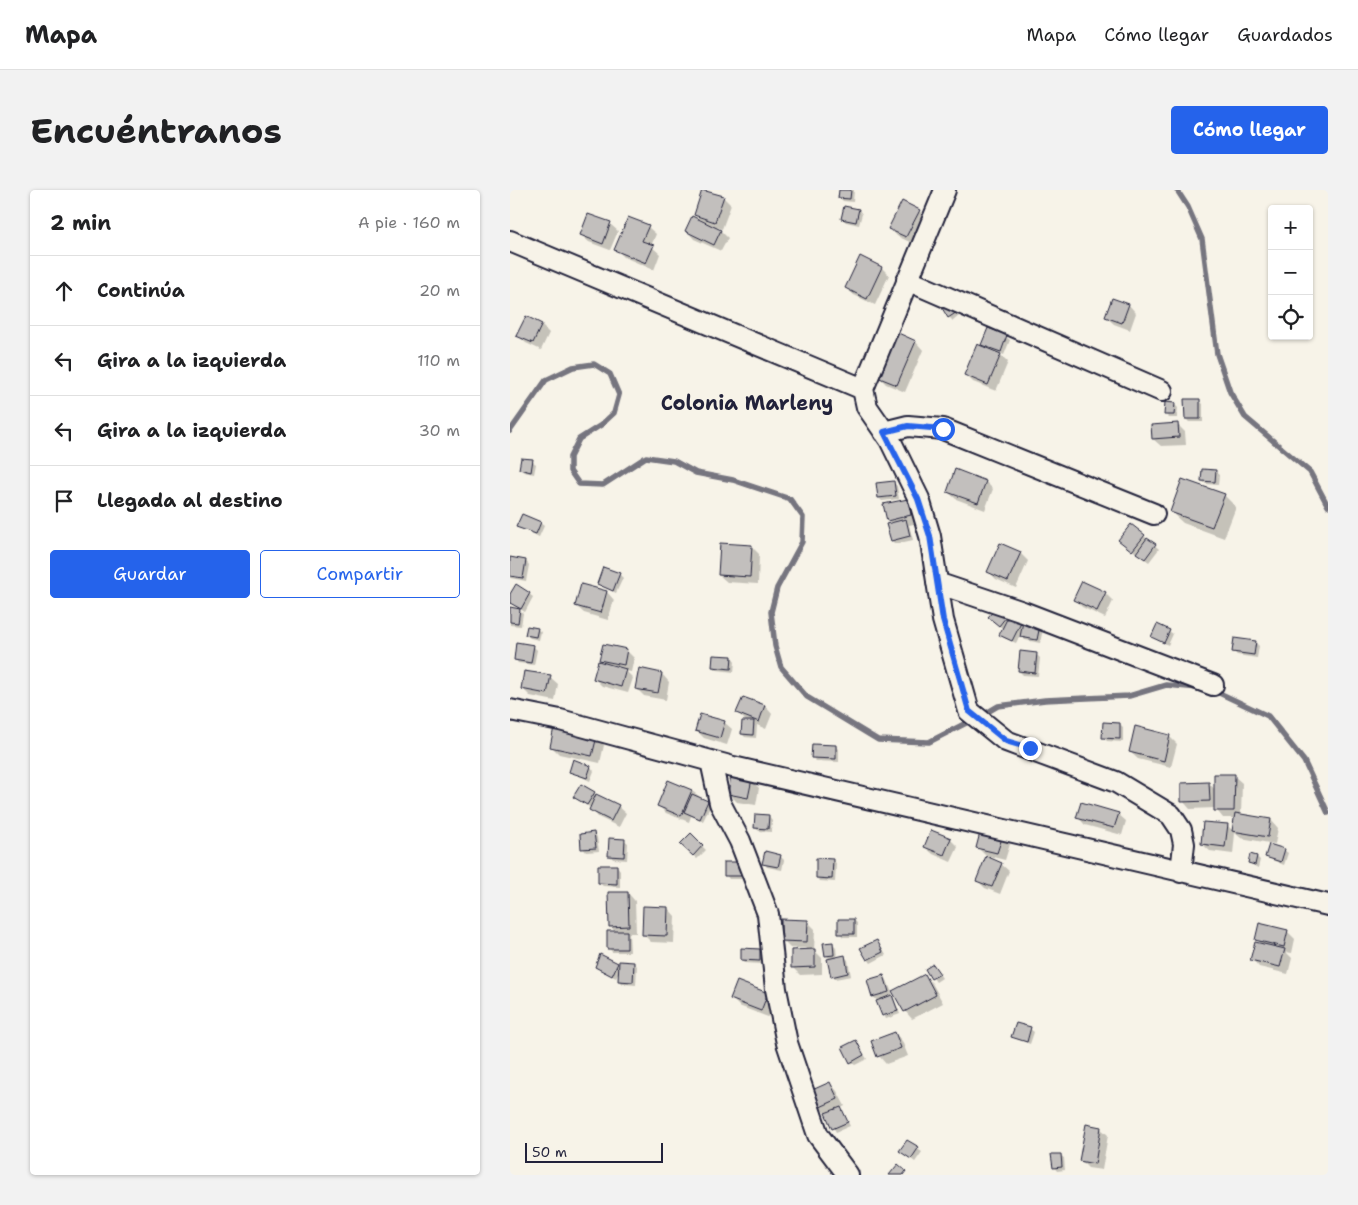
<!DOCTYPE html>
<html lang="es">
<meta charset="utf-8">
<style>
:root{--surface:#fff;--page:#f2f2f2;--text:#202124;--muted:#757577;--line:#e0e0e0;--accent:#2563eb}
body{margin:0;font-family:"Shantell Sans",sans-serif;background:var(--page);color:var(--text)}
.controls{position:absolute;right:15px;top:15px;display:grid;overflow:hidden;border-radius:5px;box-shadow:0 1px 4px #0004}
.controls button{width:45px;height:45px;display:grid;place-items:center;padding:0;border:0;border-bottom:1px solid var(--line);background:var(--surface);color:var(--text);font:25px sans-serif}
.scale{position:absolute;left:15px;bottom:12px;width:138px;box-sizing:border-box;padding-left:5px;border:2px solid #22223b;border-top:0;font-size:14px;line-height:18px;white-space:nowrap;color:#22223b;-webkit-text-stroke:4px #f7f3e8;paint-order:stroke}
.stop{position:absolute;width:15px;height:15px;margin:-11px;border:4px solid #2563eb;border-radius:50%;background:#fff}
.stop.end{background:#2563eb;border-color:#fff;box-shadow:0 1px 5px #0008}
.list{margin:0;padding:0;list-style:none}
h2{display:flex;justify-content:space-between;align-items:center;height:65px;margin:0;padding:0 20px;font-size:21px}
h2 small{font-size:16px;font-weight:400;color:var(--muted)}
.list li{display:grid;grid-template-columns:32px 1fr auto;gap:15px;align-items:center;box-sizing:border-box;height:70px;padding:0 20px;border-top:1px solid var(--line)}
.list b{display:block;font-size:19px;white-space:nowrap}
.list em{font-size:16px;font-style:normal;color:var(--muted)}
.actions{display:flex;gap:10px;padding:15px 20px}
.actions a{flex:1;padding:11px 0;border:1px solid var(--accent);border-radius:5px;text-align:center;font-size:18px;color:var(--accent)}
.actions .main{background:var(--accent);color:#fff}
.icon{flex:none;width:28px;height:28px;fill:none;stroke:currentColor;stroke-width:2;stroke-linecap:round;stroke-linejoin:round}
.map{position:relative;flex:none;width:818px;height:985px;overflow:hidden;border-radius:5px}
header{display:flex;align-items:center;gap:30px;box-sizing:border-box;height:70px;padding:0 25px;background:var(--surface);border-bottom:1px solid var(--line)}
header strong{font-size:24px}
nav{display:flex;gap:28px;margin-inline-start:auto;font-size:18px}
.intro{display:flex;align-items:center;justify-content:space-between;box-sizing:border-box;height:120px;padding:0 30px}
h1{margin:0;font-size:35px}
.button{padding:12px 22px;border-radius:5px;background:var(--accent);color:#fff;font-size:18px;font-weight:700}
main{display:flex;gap:30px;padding:0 30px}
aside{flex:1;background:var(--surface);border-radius:5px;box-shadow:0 1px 4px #0004}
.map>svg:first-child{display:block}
.shadow{fill:#0003}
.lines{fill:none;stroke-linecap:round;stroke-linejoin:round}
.stream{stroke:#76747f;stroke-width:5.5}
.building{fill:#c2bfbd;stroke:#22223b}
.minor-casing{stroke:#22223b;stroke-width:24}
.minor{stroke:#f7f3e8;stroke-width:20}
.route{stroke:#2563eb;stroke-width:6}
.labels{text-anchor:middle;stroke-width:4;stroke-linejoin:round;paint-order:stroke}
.neighbourhood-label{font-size:20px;font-weight:bold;fill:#22223b;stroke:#f7f3e8}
</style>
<header>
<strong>Mapa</strong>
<nav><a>Mapa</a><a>Cómo llegar</a><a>Guardados</a></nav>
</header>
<div class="intro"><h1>Encuéntranos</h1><a class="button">Cómo llegar</a></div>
<main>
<aside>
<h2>2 min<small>A pie · 160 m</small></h2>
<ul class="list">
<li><svg class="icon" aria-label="ahead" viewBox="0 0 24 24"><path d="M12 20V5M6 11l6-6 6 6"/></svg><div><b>Continúa</b></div><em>20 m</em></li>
<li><svg class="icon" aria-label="left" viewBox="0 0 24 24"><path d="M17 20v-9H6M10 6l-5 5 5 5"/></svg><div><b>Gira a la izquierda</b></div><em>110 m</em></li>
<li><svg class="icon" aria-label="left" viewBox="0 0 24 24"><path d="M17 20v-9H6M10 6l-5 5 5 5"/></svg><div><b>Gira a la izquierda</b></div><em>30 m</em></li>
<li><svg class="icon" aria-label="arrive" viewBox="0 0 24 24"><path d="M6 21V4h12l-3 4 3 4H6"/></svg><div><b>Llegada al destino</b></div></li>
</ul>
<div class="actions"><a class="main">Guardar</a><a>Compartir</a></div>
</aside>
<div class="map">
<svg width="818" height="985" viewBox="0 0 818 985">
<rect width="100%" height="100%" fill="#f7f3e8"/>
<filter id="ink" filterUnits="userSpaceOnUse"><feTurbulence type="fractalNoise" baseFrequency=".02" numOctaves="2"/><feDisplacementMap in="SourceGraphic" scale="10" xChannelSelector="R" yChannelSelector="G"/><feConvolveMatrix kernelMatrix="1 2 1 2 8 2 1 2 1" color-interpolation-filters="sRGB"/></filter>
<g filter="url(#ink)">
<path class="shadow" d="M194 0 213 7 221 15 212 39 207 37 218 48 211 61 184 49 177 41 193 32 185 25Z
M330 0H344L343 12 333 11 329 7Z
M349 20 352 24 349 35 336 32 332 28Z
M409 21 417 28 404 54 387 46 380 38Z
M100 34 108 41 100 60 79 52 71 45Z
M138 37 146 44 141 56 150 64 144 80 114 67 106 59Z
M350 68 372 78 379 85 365 115 344 105 336 98Z
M619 115 626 123 620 140 604 134 596 127Z
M443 117 449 126 443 131 439 127Z
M31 135 39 143 31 160 16 153 8 146Z
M387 144 406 152 413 160 395 202 376 194 368 186Z
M496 147 500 150 494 165 488 162 498 172 486 201 463 192 455 184 478 160 473 154Z
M689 210 693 214V232H679L676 229Z
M664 214 668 218 667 228H659L655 224Z
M667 234 675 242 676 255 651 256 643 249Z
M22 271 26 274 24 284 14 282 11 279Z
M705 282 709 285 708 295 696 294 692 291Z
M476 292 483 299 475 320 446 309 438 302Z
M384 293 387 296 389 309 372 311 369 308Z
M714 305 726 317 714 348 673 333 661 322Z
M397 310 405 318 408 333 399 335 403 350 385 354 382 351V334L378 330Z
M30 333 34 336 29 347 8 336Z
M621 335 649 359 639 372 618 357Z
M241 356 249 364 248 394 217 392 209 385Z
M510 363 518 371 506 398 486 389 479 382Z
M0 369 16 371 19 375 16 391 0 388Z
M109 384 113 388 106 403 88 394Z
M573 393 595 403 603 411 595 428 572 417 564 409Z
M97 402 104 410 98 430 74 423 66 416Z
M19 404 23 407 15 422 0 413V406Z
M0 419 9 420 13 423 11 436 0 435Z
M486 420 498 430 511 432 514 435 534 434 530 453 515 450 510 445 506 453 494 448 491 445 493 439 483 430Z
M27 439 31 442 29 450 20 448 17 445Z
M659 441 663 444 658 455 643 447Z
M745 452 749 456 747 468 727 465 724 462Z
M23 456 27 460 24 475 8 473 5 469Z
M116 460 124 468 121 482 116 481 123 488 118 503 92 496 85 489 95 474 91 470Z
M527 465 530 468 528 486 513 485 509 481Z
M222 467 225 471 224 482 207 480 203 477Z
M152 484 159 492 156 510 134 506 126 498Z
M40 487 48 494 45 511 20 506 12 498Z
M234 508 255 516 262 524 256 539 247 535 246 548 235 547 232 544 237 532 228 523Z
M214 532 222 539 217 555 194 548 187 541Z
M610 534 613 537V552L597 551 594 548Z
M659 546 667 554 661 577 628 569 620 562Z
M86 547 94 555 90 573 49 564 41 556Z
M326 556 329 559V572L306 571 303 568Z
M81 577 84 581 80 591 60 581Z
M724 586 732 593 731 625 761 630 768 638 765 654 731 648 725 643 723 664 700 661 692 654 718 636 723 641 725 628H713L705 618 680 619 673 611 699 593 705 600Z
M241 590 249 598 246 615 227 612 219 604Z
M182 601 201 615 193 631 181 626 179 632 156 623 149 616Z
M84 603 108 616 116 623 109 637 88 627 81 618 68 610Z
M608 624 616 631 612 645 575 635 568 627Z
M259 626 262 630 261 642 249 641 245 638Z
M422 642 440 649 448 657 441 672 423 664 415 657Z
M84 643 87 647 89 661 76 662 73 658Z
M181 645 196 660 187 669 172 654Z
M492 646 500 654 495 670 475 665 467 657Z
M114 650 118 653 117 670 103 669 99 665Z
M774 660 778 663 774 675 756 667Z
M270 666 274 670 272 680 257 677 254 673Z
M747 667 750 670 748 678 739 673Z
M322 670 326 673 325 692 310 691 307 688Z
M491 674 499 681 490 704 475 698 468 691Z
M107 676 110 680V697L93 696 89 693Z
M234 676V689H219L216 685Z
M118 703 125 711 126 743H119L120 762H102L99 758 106 742 100 736Z
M158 718 165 726 164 753 141 752 133 744Z
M344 730 347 733V747H333L330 743Z
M297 731 305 739 304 760 312 768V784L290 785 282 777 296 758H280L272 750Z
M777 741 785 749 782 763 776 762 782 768 778 784 749 777 742 769 752 755 747 749Z
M367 751 376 765 361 773 358 769Z
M322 753 326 757 327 768 334 766 338 770 341 786 325 789 322 786 320 769 316 765Z
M250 760 253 763V774L235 773 232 770Z
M91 766 110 777 124 773 127 776 126 795 113 794 110 791V780L106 788 90 780 86 777Z
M423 775 432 788 426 792 417 779Z
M414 785 422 793 433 813 402 829 395 821Z
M374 786 377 790 390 824 376 829 367 810 363 807Z
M257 804 265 811 258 827 229 816 221 808Z
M520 839 524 842 520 854 502 847Z
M385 843 392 851 398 866 376 874 369 866Z
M346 851 357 869 345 875 341 872Z
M320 893 327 901 335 916 331 918 340 936 326 942 317 925 309 917Z
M590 938 598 945 592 980 578 978 570 970Z
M397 952 412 962 405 972 391 961Z
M550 965 554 968 555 980 547 981 544 977Z"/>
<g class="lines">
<path class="stream" d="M667 0 678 17 692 49 707 164 720 202 735 227 800 282 818 316
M0 241 36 190 63 177 84 174 100 184 109 205 104 223 91 235 69 249 60 267V281L69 294 93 295 136 267 164 271 186 283 223 290 280 309 293 327 292 352 267 398 261 422 265 456 271 477 297 507 368 550 419 552 462 530
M703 500 758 526 794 571 818 623
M471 526 488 516 535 510 619 506 656 495 689 498"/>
</g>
<path class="building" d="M192 0 214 6 205 32 184 25Z
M329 0H341L340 9 328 8Z
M392 11 410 20 396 47 378 39Z
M334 16 349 19 346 32 331 29Z
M78 24 101 32 93 54 70 45Z
M182 26 211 40 204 55 175 41Z
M118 27 139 35 132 51 144 55 136 73 104 60Z
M350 66 372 77 357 109 335 98Z
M602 108 619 114 612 133 595 127Z
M440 112 447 122 438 128 432 118Z
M16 126 32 134 23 153 6 146Z
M478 138 497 145 491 162 471 155Z
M386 142 406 151 387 195 367 187Z
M467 154 491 164 478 195 454 185Z
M674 209H690V229H675Z
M655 212 665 213 664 225H654Z
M668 233 669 247 642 249 641 235Z
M11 268 23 269 21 282 9 279Z
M445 279 476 291 468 313 437 302Z
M692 279 706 280 705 292 691 291Z
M672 289 715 304 702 337 660 322Z
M384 291 386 306 368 308 366 293Z
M398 309 401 325 377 331 373 314Z
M12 324 31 332 26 344 6 337Z
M396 329 400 346 381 351 376 334Z
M621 334 635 345 622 361 608 350Z
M637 348 646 354 635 369 626 363Z
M210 353 242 355 240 387 208 385Z
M490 353 511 362 498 391 477 382Z
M0 367 16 370 13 388 0 386Z
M93 377 110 383 103 401 87 394Z
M572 391 596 402 587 421 563 410Z
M6 394 20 403 11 419 0 413V404Z
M71 394 97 401 91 423 65 416Z
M0 417 10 419 8 433 0 432Z
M486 418 496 427 489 436 478 427Z
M499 425 512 431 502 451 489 445Z
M514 426 531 430 527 450 510 447Z
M647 434 660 440 654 453 641 447Z
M17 436 28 438 26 447 15 445Z
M724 448 746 451 744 465 722 462Z
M6 452 24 455 21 473 4 470Z
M93 454 117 459 114 475 89 470Z
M510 461 527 463 525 483 508 481Z
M203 465 222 466 221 479 202 477Z
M88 471 116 479 111 497 83 489Z
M129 478 152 483 148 503 125 499Z
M14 481 41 485 37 504 11 499Z
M233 507 255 515 249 532 226 523Z
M190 524 215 531 210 548 185 541Z
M232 531H244L243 545 231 544Z
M593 532 610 533V549L592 548Z
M625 536 660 545 654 571 619 562Z
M44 537 87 546 82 566 40 557Z
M302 554 326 555V569L301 568Z
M63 569 81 576 77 588 59 582Z
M704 584H725L724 621H704Z
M221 585 242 589 238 608 218 604Z
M158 590 182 600 171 626 147 616Z
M699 592 700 611 671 612V593Z
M71 594 85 602 77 615 63 607Z
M86 604 109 615 101 631 79 620Z
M182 604 198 611 190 629 174 622Z
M571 612 609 623 604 638 566 628Z
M725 623 761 629 758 647 722 641Z
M245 624 259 625 258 639 244 638Z
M693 632 718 634 715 657 691 654Z
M471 639 493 645 487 663 466 658Z
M421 640 441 648 434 665 414 657Z
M84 642 86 658 71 659 70 644Z
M181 643 193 655 183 666 170 654Z
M99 648 115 649 114 667 98 666Z
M759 654 775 659 771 672 755 667Z
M255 661 271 665 268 677 252 674Z
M740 664 747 666 745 675 738 673Z
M476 666 492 673 482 697 466 691Z
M306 668 323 669 322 689 306 688Z
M214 672H231V686H214Z
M88 675H107V694L88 693Z
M98 702H118L119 736 99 737Z
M133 716 158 717 157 746 132 745Z
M271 729 298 730 297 752 271 751Z
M328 729H344V744H328Z
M749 733 778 740 774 757 745 750Z
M97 741H117V759H97Z
M367 750 373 762 357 770 350 758Z
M323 752 324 765 315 766 313 753Z
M745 752 775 759 770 777 740 770Z
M231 758 250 759V771L231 770Z
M305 759V777L281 778V760Z
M90 764 108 773 102 786 85 777Z
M335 765 338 783 321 787 317 769Z
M109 771 124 772 123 792 108 791Z
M423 774 430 784 421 789 415 779Z
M415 784 426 805 394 822 382 801Z
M374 785 379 802 362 807 357 790Z
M227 791 258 803 251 821 220 809Z
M382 805 388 821 372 826 366 811Z
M506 833 521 837 517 852 501 847Z
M385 842 391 858 367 867 361 851Z
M346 850 354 865 340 873 332 857Z
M320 892 328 909 308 918 300 901Z
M331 917 338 932 322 939 315 923Z
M576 934 591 937 585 974 569 971Z
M397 950 409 957 401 969 389 961Z
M541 964H551L552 977 543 978Z
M388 974 396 981 393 985H379Z"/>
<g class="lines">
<defs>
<path id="minor" d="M0 51 353 199 357 217 380 250 409 309 420 346 433 430 459 521 496 551 606 592 661 625 671 640 674 654 671 682
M397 90 652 201
M353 199 435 0
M374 242 398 236 433 239 644 324
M427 393 513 422 703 495
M0 520 50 530 223 577 818 715
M201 571 210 613 230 651 258 724 266 799 277 853 308 945 338 985"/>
</defs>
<use href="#minor" class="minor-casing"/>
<use href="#minor" class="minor"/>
</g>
</g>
<g class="lines" filter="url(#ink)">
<path class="route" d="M433 239 398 236 374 242 408 309 420 346 433 430 459 521 496 551 520 558"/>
</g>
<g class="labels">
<g class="neighbourhood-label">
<text x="237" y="220">Colonia Marleny</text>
</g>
</g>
</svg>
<div class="controls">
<button>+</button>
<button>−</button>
<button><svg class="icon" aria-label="locate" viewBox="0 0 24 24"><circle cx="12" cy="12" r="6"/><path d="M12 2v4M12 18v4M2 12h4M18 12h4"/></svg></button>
</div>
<div class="scale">50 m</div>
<div class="stop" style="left:433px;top:239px"></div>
<div class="stop end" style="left:520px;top:558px"></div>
</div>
</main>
